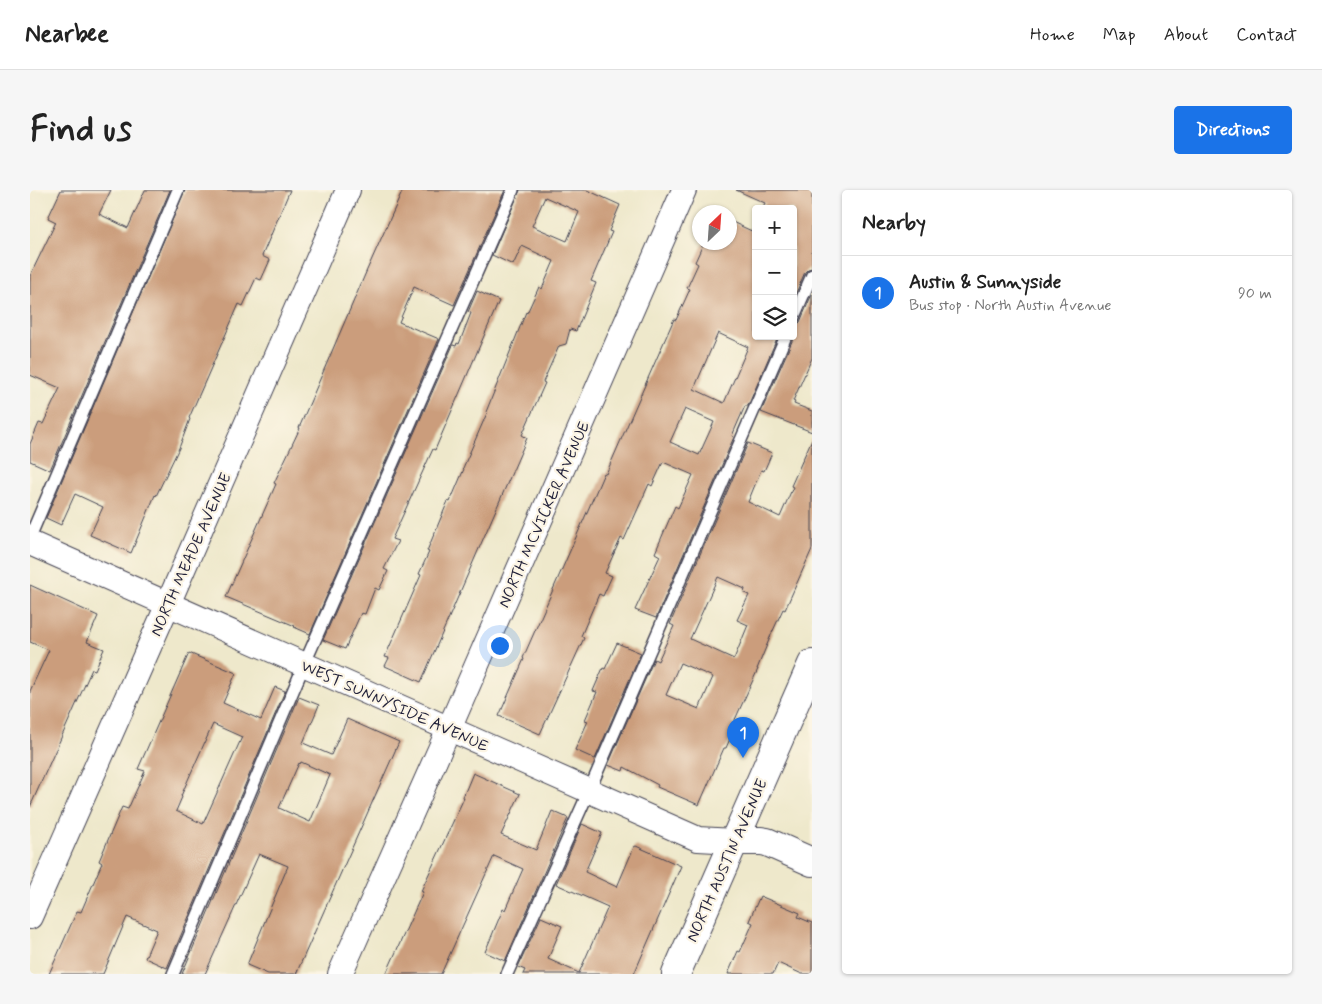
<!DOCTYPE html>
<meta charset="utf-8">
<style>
:root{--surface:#fff;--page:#f6f6f6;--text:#222;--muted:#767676;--line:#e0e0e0;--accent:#1a73e8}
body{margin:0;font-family:Mynerve,sans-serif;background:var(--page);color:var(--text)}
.controls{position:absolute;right:15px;top:15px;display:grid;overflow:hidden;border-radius:5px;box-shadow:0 1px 4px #0004}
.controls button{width:45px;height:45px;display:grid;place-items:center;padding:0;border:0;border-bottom:1px solid var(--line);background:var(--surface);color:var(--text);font:25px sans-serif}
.compass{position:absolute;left:662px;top:15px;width:45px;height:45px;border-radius:50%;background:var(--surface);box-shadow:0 1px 4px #0004;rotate:25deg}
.you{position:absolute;left:469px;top:455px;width:18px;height:18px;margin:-12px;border:4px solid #fff;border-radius:50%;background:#1a73e8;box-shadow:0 0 0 8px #1a73e833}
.badge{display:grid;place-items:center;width:32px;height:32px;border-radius:50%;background:var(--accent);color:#fff;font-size:16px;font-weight:700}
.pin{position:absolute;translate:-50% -41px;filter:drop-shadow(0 1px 2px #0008)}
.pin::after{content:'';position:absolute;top:26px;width:18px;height:15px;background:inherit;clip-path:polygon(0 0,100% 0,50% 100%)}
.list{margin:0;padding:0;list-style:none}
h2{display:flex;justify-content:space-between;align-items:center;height:65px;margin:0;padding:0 20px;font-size:21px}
h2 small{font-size:16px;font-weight:400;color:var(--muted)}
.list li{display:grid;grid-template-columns:32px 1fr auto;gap:15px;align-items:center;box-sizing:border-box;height:75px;padding:0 20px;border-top:1px solid var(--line)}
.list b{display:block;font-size:19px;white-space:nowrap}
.list p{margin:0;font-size:16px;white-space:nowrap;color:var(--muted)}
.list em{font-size:16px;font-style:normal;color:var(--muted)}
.icon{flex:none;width:28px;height:28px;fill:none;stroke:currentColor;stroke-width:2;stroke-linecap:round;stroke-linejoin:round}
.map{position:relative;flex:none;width:782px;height:784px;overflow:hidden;border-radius:5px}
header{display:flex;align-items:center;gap:30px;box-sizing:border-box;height:70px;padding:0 25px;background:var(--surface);border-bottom:1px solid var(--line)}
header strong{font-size:24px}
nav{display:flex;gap:28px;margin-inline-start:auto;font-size:18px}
.intro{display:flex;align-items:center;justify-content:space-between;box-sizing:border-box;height:120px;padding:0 30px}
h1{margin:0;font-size:35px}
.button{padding:12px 22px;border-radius:5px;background:var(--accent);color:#fff;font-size:18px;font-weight:700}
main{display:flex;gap:30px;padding:0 30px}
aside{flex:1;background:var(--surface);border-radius:5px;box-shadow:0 1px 4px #0004}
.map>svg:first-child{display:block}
.building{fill:#cb9d7b;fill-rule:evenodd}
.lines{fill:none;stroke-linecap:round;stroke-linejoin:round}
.service-casing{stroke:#414051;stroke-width:14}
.minor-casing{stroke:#414051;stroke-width:26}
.tertiary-casing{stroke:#414051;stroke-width:30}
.service{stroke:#fff;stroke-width:11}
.minor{stroke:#fff;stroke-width:24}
.tertiary{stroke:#fff;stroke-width:28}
.labels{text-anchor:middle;stroke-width:4.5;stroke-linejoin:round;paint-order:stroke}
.street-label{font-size:16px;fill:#22223b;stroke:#fcf5e5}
</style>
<header>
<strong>Nearbee</strong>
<nav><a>Home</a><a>Map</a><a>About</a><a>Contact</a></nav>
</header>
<div class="intro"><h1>Find us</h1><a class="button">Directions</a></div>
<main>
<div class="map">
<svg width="782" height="784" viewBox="0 0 782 784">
<rect width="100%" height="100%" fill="#fcf5e5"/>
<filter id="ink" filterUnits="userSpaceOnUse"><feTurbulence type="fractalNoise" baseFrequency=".02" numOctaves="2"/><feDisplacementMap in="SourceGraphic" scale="10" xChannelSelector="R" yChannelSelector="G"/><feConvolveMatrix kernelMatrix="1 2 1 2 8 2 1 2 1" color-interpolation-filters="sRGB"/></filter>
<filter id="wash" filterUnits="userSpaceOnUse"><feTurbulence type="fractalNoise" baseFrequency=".0096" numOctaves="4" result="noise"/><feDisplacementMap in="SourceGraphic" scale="20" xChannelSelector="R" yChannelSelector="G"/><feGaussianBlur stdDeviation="1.12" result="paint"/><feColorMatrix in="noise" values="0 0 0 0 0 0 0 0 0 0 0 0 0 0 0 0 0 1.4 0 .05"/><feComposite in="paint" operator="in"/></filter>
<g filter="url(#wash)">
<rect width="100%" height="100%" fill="#eee8cb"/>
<g id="blocks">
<path class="building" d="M31 0H81L69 24 98 38 115 0H140L20 280 0 271V254L9 233 13 234 30 198 0 185V86L26 32 18 28Z
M155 0H260L232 66 240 70 231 90 226 88 213 116 209 114 159 228 160 229 149 258 126 306 125 305 101 363 60 345 73 317 45 304 31 335 16 328Z
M373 0H475L424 115 384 97 369 132 409 149 280 444 264 437 265 436 196 407 246 294 244 293 270 238H269L337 80Z
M490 0H557L590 15 579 41 582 42 561 91 566 93 546 141 540 139 536 154 529 156 513 192 515 193 492 245 497 248 391 492 355 476 359 468 355 467 391 385 389 384 399 362 397 361 418 311 420 312 434 279 433 278 457 223 456 222 496 122 497 123 509 97 512 99 524 71 492 56 483 75 462 65ZM515 7 549 22 537 51 502 36Z
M706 0H782V78L778 79 775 82 763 110V19H732L735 13Z
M700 31 726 43V146H748L718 216H715L702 246 704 247 626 428 605 420 630 366 625 363 645 316 648 318 663 285 633 272 622 296 619 294 594 350 591 348 575 383 582 386 573 406 569 404 551 446 554 448 510 544 469 526 494 469 493 468 565 304 574 283 576 284 644 129 646 130 660 99 657 98 668 74 665 72 674 52H700ZM688 143 718 157 694 213 664 199ZM655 219 684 232 669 265 640 252Z
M447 101 469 111 405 260 403 259 362 349 368 351 354 379 358 381 349 400 345 398 335 424 331 423 315 459 293 450 423 155 426 156 427 153 429 154 441 123 438 122Z
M782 104V168L763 211 765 212 764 214 782 221V242L731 222 763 149V136L767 135 770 132Z
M782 249V359L755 420 753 419 741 445 727 479H728L703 534 706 535 696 558H694L669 615 627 597 628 595 594 577 593 581 578 575 624 469 628 471 644 436 640 434 718 253 742 263 734 281 731 280 718 312 750 327 763 297 761 296ZM688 387 715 399 714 403 719 405 707 430 718 435 704 469 660 449ZM650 473 683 487 669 519 636 505Z
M0 395 68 426 57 452 74 459 65 480 62 479 0 617V501L19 460 0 452Z
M587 453 611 463 565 569 545 560 558 531 555 530 567 502 563 501 573 478 575 479Z
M159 463 206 483 193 513 231 530 245 497 255 501 137 778 115 768 127 740 97 727 73 784H19L47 721 51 722 72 673 69 671 92 617 98 619 115 581 108 579ZM183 534 212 547 173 634 146 621 152 607 151 606 161 583Z
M269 507 289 515 273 553 301 565 317 529 369 552 266 784H238L217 775 237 726 258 676 229 664 175 784H152ZM271 572 300 585 280 632 249 618 269 573 270 574Z
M443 583 490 604 471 645 506 660 522 621 538 628 475 771 455 762 473 719 475 720 493 679 464 666 411 784H356L393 702 391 701 434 608 433 607Z
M552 634 572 643 555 682 587 697 604 657 606 656 651 676 604 784H493L495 780 488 777 511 727 532 736 518 769 549 783 578 717 526 694Z
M730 706 770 723 768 727 782 733V784H772L748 773 743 784H698L708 761 710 762 723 733 719 731Z"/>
</g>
</g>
<g filter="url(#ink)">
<use href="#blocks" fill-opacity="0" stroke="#414051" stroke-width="1"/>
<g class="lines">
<defs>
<path id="service" d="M763 129 782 85
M0 347 148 0
M143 784 274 475 483 0
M477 784 559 601 756 146"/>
<path id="minor" d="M0 353 668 649 704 651
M0 727 138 414 318 0
M310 784 419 539 654 0"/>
<path id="tertiary" d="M704 651H731L737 652 782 672
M646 784 782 474"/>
</defs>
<use href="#service" class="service-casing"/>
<use href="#minor" class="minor-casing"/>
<use href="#tertiary" class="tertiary-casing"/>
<use href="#service" class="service"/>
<use href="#minor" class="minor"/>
<use href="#tertiary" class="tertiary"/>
</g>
</g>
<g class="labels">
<g class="street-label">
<text transform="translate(513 324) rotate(-66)" y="6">NORTH MCVICKER AVENUE</text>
<text transform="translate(160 364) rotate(-66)" y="6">NORTH MEADE AVENUE</text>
<text transform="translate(365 515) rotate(24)" y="6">WEST SUNNYSIDE AVENUE</text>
<text transform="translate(696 670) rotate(-66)" y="6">NORTH AUSTIN AVENUE</text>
</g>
</g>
</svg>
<div class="controls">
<button>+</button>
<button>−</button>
<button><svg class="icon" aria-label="layers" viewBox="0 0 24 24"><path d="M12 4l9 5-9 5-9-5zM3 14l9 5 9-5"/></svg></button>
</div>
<svg class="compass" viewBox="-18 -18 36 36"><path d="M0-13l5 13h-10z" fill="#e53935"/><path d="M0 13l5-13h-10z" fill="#767676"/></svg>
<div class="you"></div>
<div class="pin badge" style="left:713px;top:568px">1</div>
</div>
<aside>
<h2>Nearby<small></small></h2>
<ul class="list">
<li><span class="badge">1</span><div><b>Austin &amp; Sunnyside</b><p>Bus stop · North Austin Avenue</p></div><em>90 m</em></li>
</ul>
</aside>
</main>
